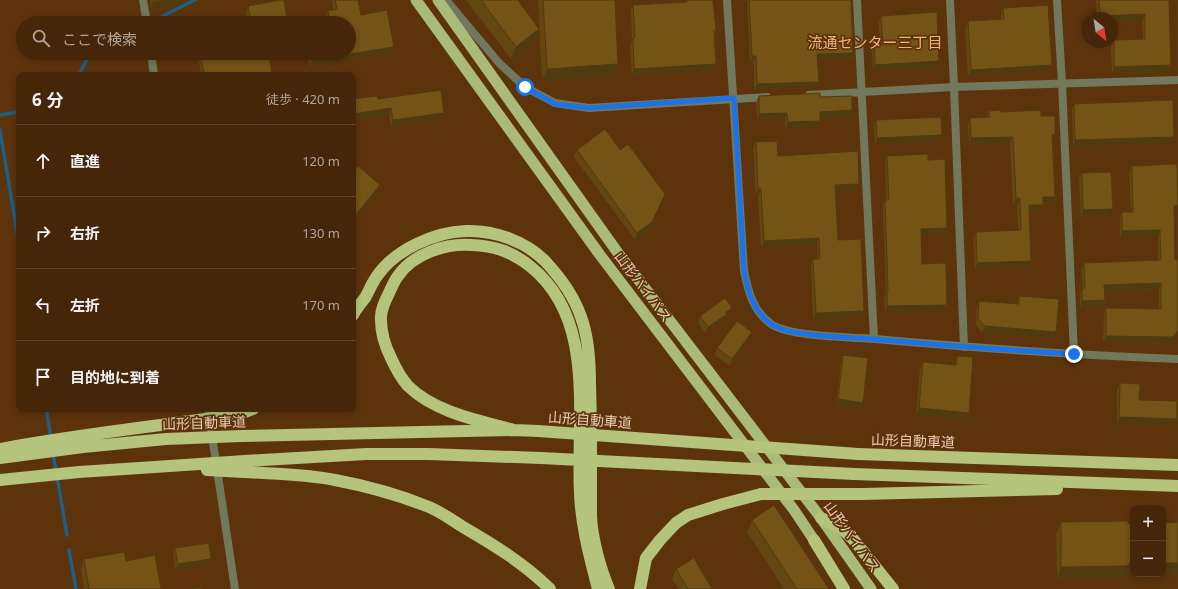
<!DOCTYPE html>
<html lang="ja">
<meta charset="utf-8">
<style>
:root{--surface:#462609;--page:#503217;--text:#f1f3f6;--muted:#b0a59c;--line:#5e432a}
body{margin:0;font-family:"Noto Sans","Noto Sans JP",sans-serif;background:var(--page);color:var(--text)}
.controls{position:absolute;right:12px;bottom:12px;display:grid;overflow:hidden;border-radius:8px;box-shadow:0 2px 6px #0003}
.controls button{width:36px;height:36px;display:grid;place-items:center;padding:0;border:0;border-bottom:1px solid var(--line);background:var(--surface);color:var(--text);font:20px sans-serif}
.compass{position:absolute;left:1082px;top:12px;width:36px;height:36px;border-radius:50%;background:var(--surface);box-shadow:0 2px 6px #0003;rotate:150deg}
.stop{position:absolute;width:12px;height:12px;margin:-9px;border:3px solid #1a73e8;border-radius:50%;background:#fff}
.stop.end{background:#1a73e8;border-color:#fff;box-shadow:0 1px 4px #0008}
.list{margin:0;padding:0;list-style:none}
h2{display:flex;justify-content:space-between;align-items:center;height:52px;margin:0;padding:0 16px;font-size:17px}
h2 small{font-size:13px;font-weight:400;color:var(--muted)}
.list li{display:grid;grid-template-columns:26px 1fr auto;gap:12px;align-items:center;box-sizing:border-box;height:72px;padding:0 16px;border-top:1px solid var(--line)}
.list b{display:block;font-size:15px;white-space:nowrap}
.list em{font-size:13px;font-style:normal;color:var(--muted)}
.icon{flex:none;width:22px;height:22px;fill:none;stroke:currentColor;stroke-width:2;stroke-linecap:round;stroke-linejoin:round}
.map{position:relative;flex:none;width:1178px;height:589px;overflow:hidden}
.search{position:absolute;background:var(--surface);box-shadow:0 2px 6px #0003;left:16px;top:16px;width:340px;height:44px;display:flex;align-items:center;gap:10px;box-sizing:border-box;padding:0 14px;border-radius:22px;color:var(--muted);font-size:15px}
.panel{position:absolute;background:var(--surface);box-shadow:0 2px 6px #0003;left:16px;top:72px;width:340px;height:340px;border-radius:8px}
.map>svg:first-child{display:block}
.lines{fill:none;stroke-linecap:round;stroke-linejoin:round}
.stream{stroke:#215e83;stroke-width:3.5}
.minor{stroke:#71785b;stroke-width:8}
.tertiary{stroke:#71785b;stroke-width:8}
.trunk{stroke:#aaba78;stroke-width:11}
.motorway{stroke:#b4c47c;stroke-width:12}
.motorway-bridge{stroke:#b4c47c;stroke-width:12}
.wall{fill:#634713}
.shaded-wall{fill:#503a0f}
.building{fill:#735316;stroke:#503a0f}
.route{stroke:#1a73e8;stroke-width:5}
.labels{text-anchor:middle;stroke-width:3.5;stroke-linejoin:round;paint-order:stroke}
.street-label{font-size:14px;fill:#ebcbb3;stroke:#5d330c}
.neighbourhood-label{font-size:15px;fill:#f0b180;stroke:#5d330c}
</style>
<div class="map">
<svg width="1178" height="589" viewBox="0 0 1178 589">
<rect width="100%" height="100%" fill="#5d330c"/>
<g class="lines">
<path class="stream" d="M116 23 159 18 195 0
M79 75 90 53
M0 115 19 112
M0 130 19 244
M47 413 51 439
M53 453 67 535
M69 550 76 589"/>
<path class="minor" d="M446 0 499 63 525 87 555 103 589 108 767 97
M727 0 744 271C748 291 753 311 771 324 790 337 850 337 875 339 976 348 1077 355 1178 359
M857 0 874 339
M950 0 954 87 964 347
M1057 0 1062 83 1074 354
M151 53 154 75
M809 95 954 87 1178 80
M208 409 235 589"/>
<path class="tertiary" d="M143 0 147 23"/>
<path class="trunk" d="M416 0 600 255 794 510 818 546
M438 0 618 253 821 518 871 589"/>
<path class="motorway" d="M353 315C356 309 361 303 365 298 369 291 372 283 377 276 395 250 434 232 466 231 494 230 525 241 545 261 560 277 574 296 581 317 589 338 590 363 590 385 591 413 591 440 591 467 591 483 591 500 591 516 592 538 600 568 609 589
M240 414 253 409
M514 430C478 420 436 413 408 386 400 377 396 369 391 358 385 346 381 334 381 320 380 311 385 301 389 293 392 287 394 281 398 276 413 254 445 243 472 245 495 246 513 252 531 267 597 320 576 419 580 493 581 525 590 558 598 589
M241 436 514 430 538 431
M858 454 1178 465
M245 461 366 454H428L541 458
M244 472C274 474 306 474 335 480 367 486 399 495 429 507 441 512 452 520 463 527 494 545 525 564 550 589
M854 474 1178 486
M863 494 1057 489
M821 518 840 527 853 539 893 589
M814 540 844 589
M640 589 646 558 660 540 676 523 688 515 723 504 761 494"/>
<path class="motorway-bridge" d="M538 431 858 454
M0 449C79 434 160 426 240 414
M0 458 83 447 166 439 241 436
M541 458 854 474
M207 470 244 472
M0 480 79 472 245 461
M761 494H863"/>
</g>
<path class="wall" d="M150 0H186L180 1 179 5 151 9Z
M332 0H358L361 15 394 47 391 53 310 67 307 53H349V23H306V22L326 19V17L328 11 333 10 332 1Z
M466 0H518L539 29 535 42 511 59Z
M538 0H615L614 76 542 81Z
M687 0 716 30 715 34 716 64 714 71 632 75 630 45 632 40 631 11 633 5 686 2Z
M747 0H851L853 53 851 59 817 60 816 88 754 90V62L750 63Z
M1096 0H1169L1171 65 1169 72 1112 73 1111 47 1114 40 1143 39 1142 21 1112 18H1097Z
M248 6 286 23H247L246 13Z
M1003 8 1049 71 968 76 965 28 968 21 1001 19V15Z
M881 16 936 67 873 71 872 51 874 44H880L879 23Z
M210 53H269L272 75H201L199 62 201 55 210 54Z
M759 96 852 110 850 117 820 118V121L818 127 785 129V119L757 121 756 102Z
M378 99 444 113 442 120 391 126 389 115Z
M1074 104 1171 143 1073 146 1072 110Z
M989 111 1041 116 1053 142 1055 197 1052 203 1043 204 1041 211 1029 212V267L975 270 973 238 976 232 1018 230 1017 205H1013L1010 143 969 145 968 125 970 118H987Z
M876 120 939 142 875 144 874 127Z
M756 142 778 156 859 184 857 190 835 191 838 240 864 311 862 317 813 320 811 265 813 259H818L817 244 761 248 758 196H756L753 148Z
M577 150H620L662 200 650 229 635 240 574 157Z
M887 156 928 160 944 235H921L922 264 944 312 885 313 884 298 886 294 883 206 885 200H886L885 162Z
M1132 166 1176 212H1174L1175 260 1178 259V335L1170 344 1103 342 1104 315 1106 308 1159 309V289L1104 292 1105 300 1102 307 1080 308V294L1082 288H1083L1082 270 1084 263 1158 260V237L1120 238V218L1122 212H1131L1129 172Z
M1082 173 1110 215 1081 217 1079 179Z
M1019 296 1054 338 982 333 976 325 977 307 979 301 1017 304Z
M729 315 725 317 724 320 705 334 698 322 700 316Z
M750 338 730 366 715 355 717 348Z
M843 355 860 409 836 406 841 362Z
M957 356 966 419 916 415 920 369 923 362 954 365Z
M1120 383 1139 400 1174 425 1117 424V390Z
M752 520 829 589H784L747 532Z
M1061 522 1128 524 1125 576 1124 578 1057 579 1056 535Z
M175 548 211 559 209 565 175 570 173 555Z
M84 559 126 561 161 589H84L81 569Z
M676 569 712 589H679L672 579Z"/>
<path class="shaded-wall" d="M171 0H186L180 1 179 5 151 9 153 2Z
M1145 14 1142 21 1112 22V18H1099L1100 16Z
M287 20 286 23H272Z
M539 29 535 42 511 59 516 47Z
M394 47 391 53 310 67 312 60Z
M853 53 851 59 814 60 817 54Z
M752 56H756L754 62 750 63Z
M939 61 936 67 873 71 875 65Z
M618 64 614 76 542 81 547 69Z
M716 64 714 71 632 75 634 69Z
M1052 65 1049 71 968 76 971 70Z
M1171 65 1169 72 1112 73 1114 67Z
M819 82 816 88 754 90 757 84Z
M391 108 389 115 353 120V114Z
M852 110 850 117 817 119 820 112Z
M444 113 442 120 391 126 393 120Z
M787 113 785 119 757 121 759 114Z
M820 121 818 127 785 129 788 122Z
M942 135 939 142 875 144 877 138Z
M1052 135H1055L1053 142H1050Z
M1013 137 1010 143 969 145 971 138Z
M1174 137 1171 143 1073 146 1075 140Z
M859 184 857 190 832 192 835 185Z
M380 185 378 192 353 222V218Z
M758 189H761L758 196H756Z
M665 194 650 229 635 240 637 233Z
M1043 197H1055L1052 203 1041 204Z
M1016 198H1020L1017 205H1013Z
M1029 205H1043L1041 211 1027 212Z
M1178 205 1176 212H1171L1174 206Z
M1113 209 1110 215 1081 217 1083 210Z
M947 228 944 235H918L921 229Z
M1160 230 1158 237 1120 238 1122 231Z
M819 238 817 244 761 248 764 241Z
M1031 261 1029 267 975 270 977 263Z
M1161 283 1159 289 1102 292 1104 285Z
M1105 300 1102 307 1080 308 1082 301Z
M947 305 944 312 885 313 887 306Z
M732 308 729 315 725 317 724 320 705 334 708 327 725 313Z
M864 311 862 317 813 320 816 313Z
M985 326 1056 332 1054 338 982 333Z
M1178 331V335L1170 344 1103 342 1106 336Z
M752 332 750 338 730 366 732 359Z
M838 399 863 403 860 409 836 406Z
M919 408 969 413 966 419 916 415Z
M1119 417 1177 419 1174 425 1117 424Z
M211 559 209 565 175 570 178 564Z
M1163 563H1178V575L1125 576 1124 578 1057 579 1061 567 1133 564V574H1163Z"/>
<path class="building" d="M153 0H171L153 2Z
M280 0H284L287 20 272 23H251L248 6Z
M335 0H358L361 15 387 10 394 47 312 60 311 53H349V23H306V22L329 18 328 11 337 9Z
M481 0H518L539 29 516 47Z
M543 0H615L618 64 547 69Z
M687 0H713L716 30 714 31 716 64 634 69 633 38H635L633 5 687 2Z
M749 0H851L853 53 817 54 819 82 757 84 756 56H752Z
M1099 0H1169L1171 65 1114 67V40L1145 39V14L1100 16Z
M1048 5 1052 65 971 70 968 21 1004 19 1003 8Z
M937 12 939 61 875 65 874 44H883L881 16Z
M213 53H269L272 75H204L201 55 213 54Z
M441 90 444 113 393 120 391 108 353 114V99L377 96 378 99Z
M820 93V97L852 96V110L820 112V121L788 122 787 113 759 114V96Z
M1173 100 1174 137 1075 140 1074 104Z
M1001 110V112L1041 110V116H1055V135H1052L1055 197H1043V205H1029L1031 261 977 263 976 232 1021 230 1020 198H1016L1013 137 971 138 970 118 990 117 989 111Z
M941 117 942 135 877 138 876 120Z
M605 129 620 150 628 144 665 194 652 222 637 233 577 150Z
M777 141 778 156 858 151 859 184 835 185 838 240 861 239 864 311 816 313 813 259H820L819 238 764 241 761 189H758L756 142Z
M928 154V160L945 159 947 228 921 229 922 264 946 263 947 305 887 306V291H888L885 200H889L887 156Z
M1177 164 1178 205 1174 206 1175 260 1178 259V331L1172 337 1106 336V308L1161 309V283L1104 285 1105 300 1082 301V288H1085L1084 263 1161 260 1160 230 1122 231V212H1133L1132 166Z
M358 166 380 185 353 218V172Z
M1111 172 1113 209 1083 210 1082 173Z
M1019 296 1059 299 1056 332 985 326 978 319 979 301 1019 304Z
M725 298 732 308 725 313 727 314 708 327 700 316Z
M737 321 752 332 732 359 717 348Z
M843 355 868 358 863 403 838 399Z
M957 356 973 357 969 413 919 408 923 362 956 365Z
M1120 383 1140 384 1139 400 1177 401V419L1119 417Z
M774 505 829 589H797L752 520Z
M1128 521V524L1133 523V564H1128V566L1061 567V522Z
M1178 522V563H1163V523Z
M209 543 211 559 178 564 175 548Z
M124 552 126 561 155 555 161 589H89L84 559Z
M694 558 712 589H688L676 569Z
M201 587V589H190Z"/>
<g class="lines">
<path class="route" d="M525 87 555 104 589 108 734 98 744 271C748 291 753 311 771 324 789 337 848 337 872 339 939 345 1007 350 1074 354"/>
</g>
<g class="labels">
<g class="street-label">
<text transform="translate(643 287) rotate(53)" y="5">山形バイパス</text>
<text transform="translate(590 420) rotate(4)" y="5">山形自動車道</text>
<text transform="translate(204 423) rotate(-2)" y="5">山形自動車道</text>
<text transform="translate(913 441) rotate(2)" y="5">山形自動車道</text>
<text transform="translate(852 537) rotate(54)" y="5">山形バイパス</text>
</g>
<g class="neighbourhood-label">
<text x="875" y="48">流通センター三丁目</text>
</g>
</g>
</svg>
<div class="controls">
<button>+</button>
<button>−</button>
</div>
<svg class="compass" viewBox="-18 -18 36 36"><path d="M0-13l5 13h-10z" fill="#e53935"/><path d="M0 13l5-13h-10z" fill="#b0a59c"/></svg>
<div class="stop" style="left:525px;top:87px"></div>
<div class="stop end" style="left:1074px;top:354px"></div>
<div class="search"><svg class="icon" aria-label="search" viewBox="0 0 24 24"><circle cx="10" cy="10" r="6"/><path d="M15 15l6 6"/></svg>ここで検索</div>
<section class="panel">
<h2>6 分<small>徒歩 · 420 m</small></h2>
<ul class="list">
<li><svg class="icon" aria-label="ahead" viewBox="0 0 24 24"><path d="M12 20V5M6 11l6-6 6 6"/></svg><div><b>直進</b></div><em>120 m</em></li>
<li><svg class="icon" aria-label="right" viewBox="0 0 24 24"><path d="M7 20v-9h11M14 6l5 5-5 5"/></svg><div><b>右折</b></div><em>130 m</em></li>
<li><svg class="icon" aria-label="left" viewBox="0 0 24 24"><path d="M17 20v-9H6M10 6l-5 5 5 5"/></svg><div><b>左折</b></div><em>170 m</em></li>
<li><svg class="icon" aria-label="arrive" viewBox="0 0 24 24"><path d="M6 21V4h12l-3 4 3 4H6"/></svg><div><b>目的地に到着</b></div></li>
</ul>
</section>
</div>
